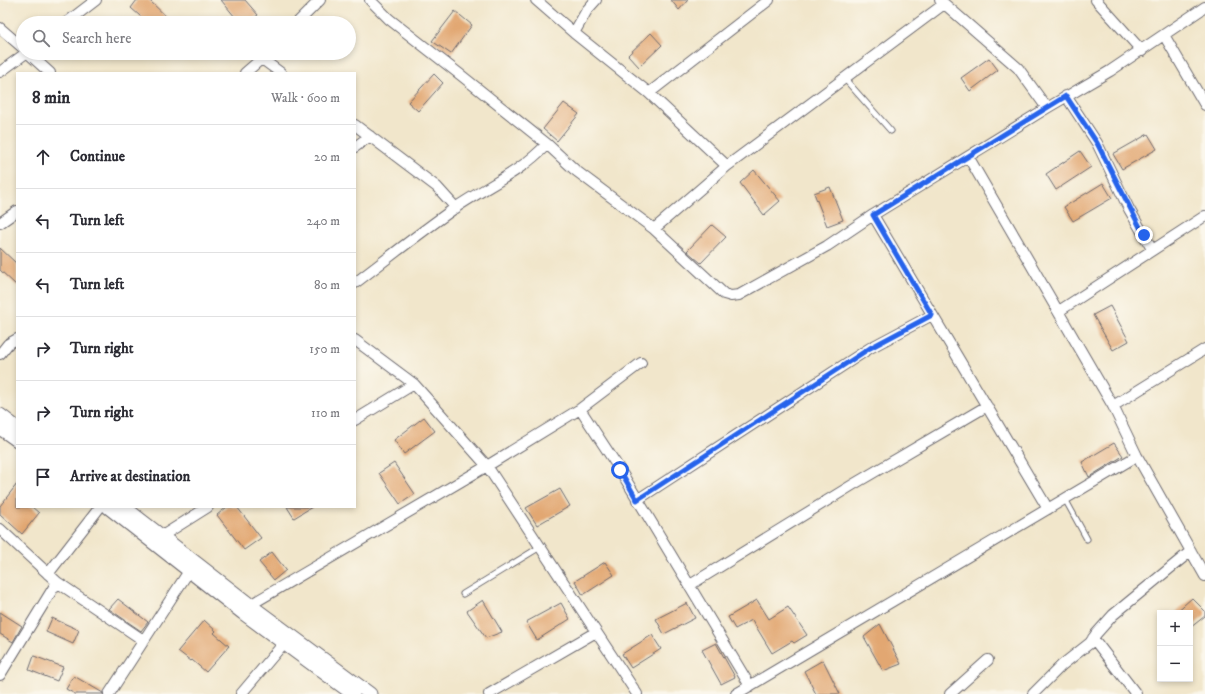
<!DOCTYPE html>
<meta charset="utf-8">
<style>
:root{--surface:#fff;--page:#f7f7f7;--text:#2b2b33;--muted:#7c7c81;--line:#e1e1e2}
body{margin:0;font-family:"IM FELL DW Pica",serif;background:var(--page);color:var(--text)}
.controls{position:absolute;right:12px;bottom:12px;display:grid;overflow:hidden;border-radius:0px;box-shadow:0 2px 6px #0003}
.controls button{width:36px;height:36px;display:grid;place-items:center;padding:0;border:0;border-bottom:1px solid var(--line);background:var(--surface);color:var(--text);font:20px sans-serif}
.stop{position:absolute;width:12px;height:12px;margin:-9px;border:3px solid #2563eb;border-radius:50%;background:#fff}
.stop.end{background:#2563eb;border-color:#fff;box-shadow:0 1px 4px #0008}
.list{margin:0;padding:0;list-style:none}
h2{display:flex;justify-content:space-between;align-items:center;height:52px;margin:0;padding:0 16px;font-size:17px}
h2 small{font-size:13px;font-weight:400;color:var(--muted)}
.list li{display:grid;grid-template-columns:26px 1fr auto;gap:12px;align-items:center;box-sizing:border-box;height:64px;padding:0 16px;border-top:1px solid var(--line)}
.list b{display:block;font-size:15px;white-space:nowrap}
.list em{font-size:13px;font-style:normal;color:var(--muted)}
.icon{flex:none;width:22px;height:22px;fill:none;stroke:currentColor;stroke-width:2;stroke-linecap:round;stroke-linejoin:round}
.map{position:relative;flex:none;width:1205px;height:694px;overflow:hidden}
.search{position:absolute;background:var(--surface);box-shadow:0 2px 6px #0003;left:16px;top:16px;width:340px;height:44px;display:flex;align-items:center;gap:10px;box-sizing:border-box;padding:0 14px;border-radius:22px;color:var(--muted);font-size:15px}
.panel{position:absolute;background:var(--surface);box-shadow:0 2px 6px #0003;left:16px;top:72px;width:340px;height:436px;border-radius:0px}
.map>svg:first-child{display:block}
.building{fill:#e2a772}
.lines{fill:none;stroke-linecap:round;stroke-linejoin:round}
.service-casing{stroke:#6a676d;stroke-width:7}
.minor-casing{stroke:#6a676d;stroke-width:12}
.tertiary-casing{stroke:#6a676d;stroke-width:15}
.service{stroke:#fff;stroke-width:5}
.minor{stroke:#fff;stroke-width:10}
.tertiary{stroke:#fff;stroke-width:13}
.route{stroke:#2563eb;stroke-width:5}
</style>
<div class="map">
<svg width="1205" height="694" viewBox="0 0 1205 694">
<rect width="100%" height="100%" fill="#fbf7ec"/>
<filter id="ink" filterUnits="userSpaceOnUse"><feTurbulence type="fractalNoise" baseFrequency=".025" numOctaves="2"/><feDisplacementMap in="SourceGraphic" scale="8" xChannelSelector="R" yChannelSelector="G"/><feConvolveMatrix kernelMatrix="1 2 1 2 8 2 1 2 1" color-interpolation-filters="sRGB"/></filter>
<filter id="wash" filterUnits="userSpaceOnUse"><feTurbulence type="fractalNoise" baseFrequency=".012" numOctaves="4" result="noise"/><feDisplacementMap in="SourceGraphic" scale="16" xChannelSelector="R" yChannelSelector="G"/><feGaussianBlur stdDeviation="0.9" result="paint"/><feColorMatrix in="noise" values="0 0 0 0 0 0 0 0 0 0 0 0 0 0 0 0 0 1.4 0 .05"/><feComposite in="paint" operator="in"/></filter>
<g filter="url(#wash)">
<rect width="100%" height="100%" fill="#f1e6cb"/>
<g id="blocks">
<path class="building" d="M137 0H149L173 23H148L131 8Z
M221 0H245L258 15 248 23H240Z
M671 0H688L679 10Z
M455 11 472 25 451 54 432 41Z
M651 33 662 45 639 67 628 55Z
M989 58 998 70 970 91 961 78Z
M434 74 443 83 418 111 408 102Z
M564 103 579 114 557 141 543 129Z
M1148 134 1157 149 1122 169 1113 154Z
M1080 151 1091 167 1056 190 1046 174Z
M754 170 780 201 764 215 740 183Z
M1103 183 1112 198 1073 221 1064 207Z
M830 187 843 220 827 226 814 193Z
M712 225 726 237 701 263 687 251Z
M0 248 17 264V286L0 270Z
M1110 306 1129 341 1113 350 1093 315Z
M424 417 435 431 404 454 394 440Z
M1114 443 1123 456 1089 477 1082 462Z
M394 463 415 494 400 504 379 473Z
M17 484V507H32L39 513 22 534 0 514V506Z
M560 489 570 506 537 525 526 508Z
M227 507H237L261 538 244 550 217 515Z
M287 507H312L294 518Z
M272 552 286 570 274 580 259 562Z
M605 562 614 575 583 595 575 581Z
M1192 598 1205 611V616L1190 628V613H1175Z
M118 599 148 622 141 631 109 609Z
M483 600 502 632 486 638 467 611Z
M757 600 769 619 788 607 807 635 794 643 792 641 772 653 752 620 735 629 728 617Z
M561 603 570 619 537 640 526 622Z
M687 603 695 618 664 634 656 619Z
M0 612 22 626 13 642 0 634Z
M52 618 79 630 73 644 46 632Z
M204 620 216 631 214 633 229 646 206 672 192 660 191 661 178 651Z
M880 624 901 664 883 671 864 637Z
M652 635 661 649 631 668 622 654Z
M716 643 735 677 721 684 702 650Z
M34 656 63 667 57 681 29 670Z
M823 660 840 694H816L804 671Z
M74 676 103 693V694H75L66 689Z"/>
</g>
</g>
<g filter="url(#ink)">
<use href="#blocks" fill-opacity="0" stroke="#6a676d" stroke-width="1"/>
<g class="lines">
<defs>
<path id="service" d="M844 78 891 131
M1065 499 1087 539
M463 594 540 547"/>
<path id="minor" d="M370 0 389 19 462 76 547 144 575 170 654 229 724 294 731 296 739 295 827 246 873 215 1047 108 1110 71 1205 7
M536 0 574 33 649 93 727 166
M940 0 1018 68 1047 108
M1096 0 1142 51
M66 23 96 0
M297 23 320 0
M0 28 23 48
M574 33 587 10 596 0
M1164 35 1205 105
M28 53 50 73
M262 59 281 73
M0 72 26 53
M245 73 268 53
M649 93 769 0
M1066 96 1097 143 1129 209 1152 249
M355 125 437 187 456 208
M355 147 370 136
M969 158 1113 406 1137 456 1205 576
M873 215 1048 509
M0 223 17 211
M654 229 727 166 944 4
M355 283C388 258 421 232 455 208 487 186 520 173 547 144
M1059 311 1205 216
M355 340 414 384 487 466 637 694
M0 354 8 344 17 339
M1113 406 1205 349
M580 409 620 470 750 686
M355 420 414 384
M637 500 870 348 932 315
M0 529 57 582 143 640
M162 536 208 507
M48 574 100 507
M690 585 854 484 987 406
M250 605 487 466 580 409 641 363
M1093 638 1136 694
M0 675 57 582
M109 694 189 571
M241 694 284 643
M489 694 596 632
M736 694 1137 456
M950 694 988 660
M1033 694 1062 665 1090 643 1096 634 1113 615 1191 551"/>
<path id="tertiary" d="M0 415 17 428
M0 428 17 440
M108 507 243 613 353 694
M124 507 250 605 370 694"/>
</defs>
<use href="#service" class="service-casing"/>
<use href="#minor" class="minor-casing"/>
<use href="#tertiary" class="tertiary-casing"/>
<use href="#service" class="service"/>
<use href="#minor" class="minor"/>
<use href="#tertiary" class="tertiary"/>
</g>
</g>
<g class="lines" filter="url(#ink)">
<path class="route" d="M620 470 637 500 870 348 932 315 873 215 1066 96 1097 143 1144 235"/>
</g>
</svg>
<div class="controls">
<button>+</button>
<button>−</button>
</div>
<div class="stop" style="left:620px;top:470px"></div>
<div class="stop end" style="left:1144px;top:235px"></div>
<div class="search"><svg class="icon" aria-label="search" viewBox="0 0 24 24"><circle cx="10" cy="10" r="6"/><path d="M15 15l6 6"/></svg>Search here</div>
<section class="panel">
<h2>8 min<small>Walk · 600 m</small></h2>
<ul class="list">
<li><svg class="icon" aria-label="ahead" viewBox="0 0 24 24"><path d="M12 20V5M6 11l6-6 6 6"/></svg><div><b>Continue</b></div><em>20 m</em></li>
<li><svg class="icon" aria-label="left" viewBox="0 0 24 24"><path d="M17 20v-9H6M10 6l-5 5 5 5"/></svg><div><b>Turn left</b></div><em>240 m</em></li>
<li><svg class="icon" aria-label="left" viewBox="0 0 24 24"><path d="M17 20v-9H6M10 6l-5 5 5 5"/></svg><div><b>Turn left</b></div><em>80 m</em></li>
<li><svg class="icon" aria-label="right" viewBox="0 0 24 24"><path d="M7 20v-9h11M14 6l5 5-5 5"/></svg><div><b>Turn right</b></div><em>150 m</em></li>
<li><svg class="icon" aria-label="right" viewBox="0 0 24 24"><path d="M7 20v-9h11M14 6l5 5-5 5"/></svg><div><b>Turn right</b></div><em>110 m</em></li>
<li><svg class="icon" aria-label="arrive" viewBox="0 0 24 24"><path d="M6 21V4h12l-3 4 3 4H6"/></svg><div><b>Arrive at destination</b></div></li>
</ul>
</section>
</div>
